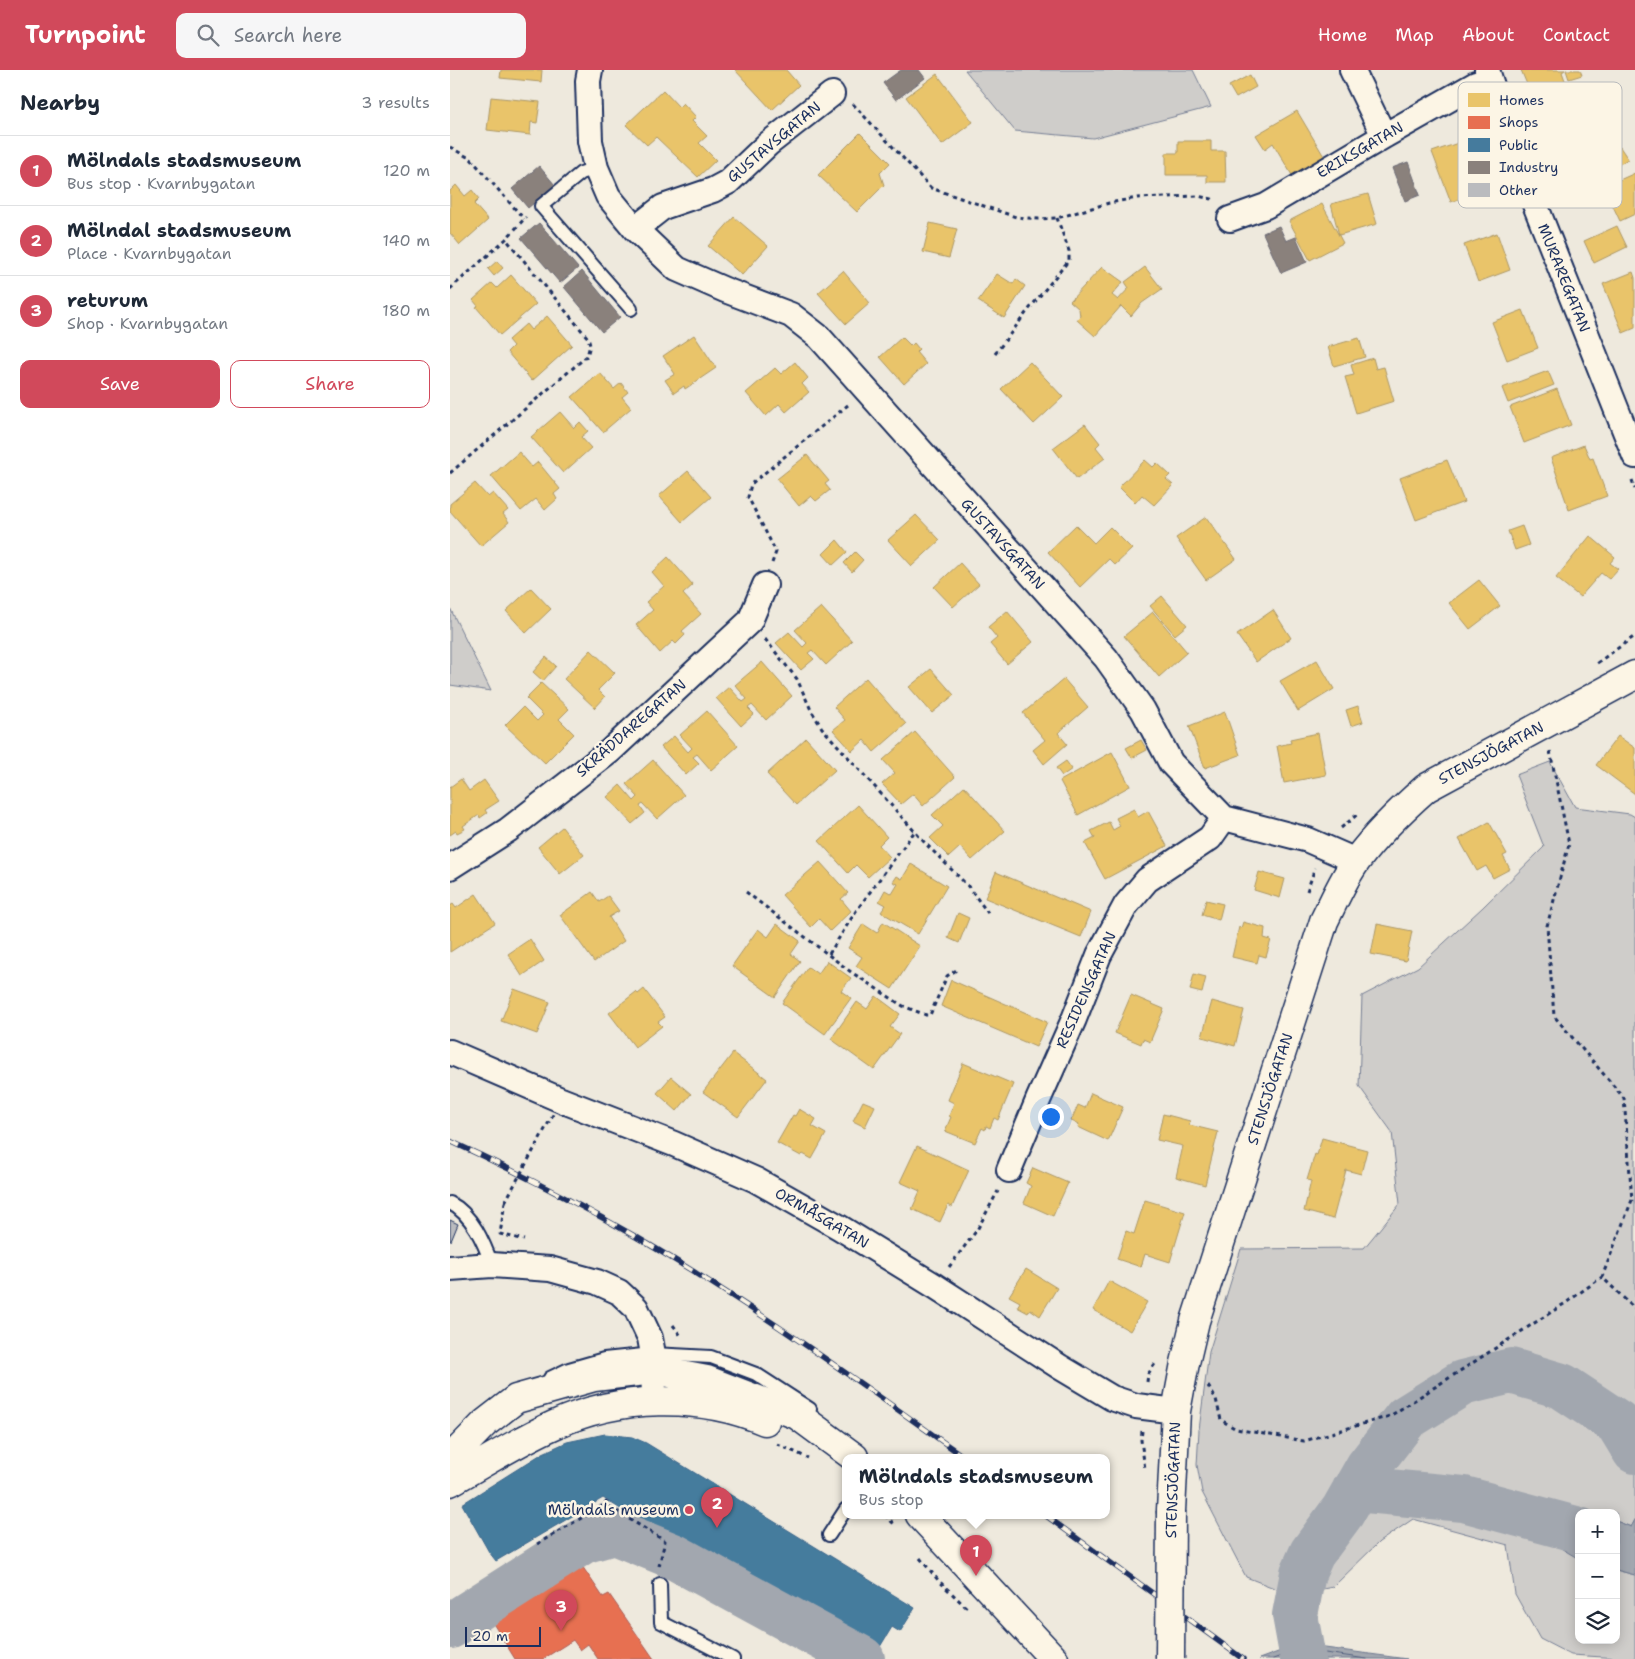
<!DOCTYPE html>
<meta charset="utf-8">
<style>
:root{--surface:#fff;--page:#f6f6f7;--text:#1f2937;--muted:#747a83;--line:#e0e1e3;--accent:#d1495b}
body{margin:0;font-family:"Shantell Sans",sans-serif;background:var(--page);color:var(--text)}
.controls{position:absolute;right:15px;bottom:15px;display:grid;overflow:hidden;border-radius:10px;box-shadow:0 2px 12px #0003}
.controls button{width:45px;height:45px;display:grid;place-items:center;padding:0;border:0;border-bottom:1px solid var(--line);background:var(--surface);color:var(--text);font:25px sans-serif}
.scale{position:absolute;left:15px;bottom:12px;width:76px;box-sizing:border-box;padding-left:5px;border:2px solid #1b2f5e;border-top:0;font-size:14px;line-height:18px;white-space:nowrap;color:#1b2f5e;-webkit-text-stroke:4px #fcf5e5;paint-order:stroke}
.you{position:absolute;left:600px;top:1046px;width:18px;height:18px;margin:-12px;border:4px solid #fff;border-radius:50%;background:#1a73e8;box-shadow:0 0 0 8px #1a73e833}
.badge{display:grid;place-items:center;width:32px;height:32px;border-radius:50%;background:var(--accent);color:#fff;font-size:16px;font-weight:700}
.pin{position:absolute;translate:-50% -41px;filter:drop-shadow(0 1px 2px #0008)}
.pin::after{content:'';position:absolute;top:26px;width:18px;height:15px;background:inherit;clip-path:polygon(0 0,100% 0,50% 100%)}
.popup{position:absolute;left:392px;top:1384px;width:268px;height:65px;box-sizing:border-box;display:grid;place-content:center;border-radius:10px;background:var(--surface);filter:drop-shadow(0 1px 4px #0005);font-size:16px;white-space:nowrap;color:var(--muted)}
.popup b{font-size:19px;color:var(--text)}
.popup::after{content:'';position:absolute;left:50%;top:100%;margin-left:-10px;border:10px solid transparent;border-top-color:var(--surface)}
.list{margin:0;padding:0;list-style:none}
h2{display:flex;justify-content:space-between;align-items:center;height:65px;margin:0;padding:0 20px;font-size:21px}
h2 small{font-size:16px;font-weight:400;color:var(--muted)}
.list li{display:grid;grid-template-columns:32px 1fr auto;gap:15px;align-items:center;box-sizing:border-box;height:70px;padding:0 20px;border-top:1px solid var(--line)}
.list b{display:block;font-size:19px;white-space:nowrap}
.list p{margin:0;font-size:16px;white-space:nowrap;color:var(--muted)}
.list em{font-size:16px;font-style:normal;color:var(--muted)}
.actions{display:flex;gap:10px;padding:15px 20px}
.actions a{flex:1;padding:11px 0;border:1px solid var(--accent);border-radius:10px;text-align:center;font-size:18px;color:var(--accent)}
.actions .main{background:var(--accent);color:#fff}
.icon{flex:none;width:28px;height:28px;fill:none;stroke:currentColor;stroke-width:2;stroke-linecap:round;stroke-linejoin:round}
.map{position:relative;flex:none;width:1185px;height:1589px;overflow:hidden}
header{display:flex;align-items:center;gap:30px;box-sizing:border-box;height:70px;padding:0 25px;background:var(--accent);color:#fff}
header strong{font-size:24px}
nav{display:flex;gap:28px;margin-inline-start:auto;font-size:18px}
.search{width:350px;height:45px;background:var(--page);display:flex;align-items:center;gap:12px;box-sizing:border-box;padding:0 18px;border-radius:10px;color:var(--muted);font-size:19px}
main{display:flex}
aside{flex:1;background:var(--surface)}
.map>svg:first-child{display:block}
.green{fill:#cfcdca;stroke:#757e94}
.water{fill:#a2a7af;stroke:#6c778f}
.homes{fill:#e9c46a;stroke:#ab9766}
.shops{fill:#e76f51;stroke:#aa5c55}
.public{fill:#457b9d;stroke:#38648a}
.industry{fill:#8a817c;stroke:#696873}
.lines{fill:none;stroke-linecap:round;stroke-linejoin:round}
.shore{stroke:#515f7e;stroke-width:1}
.river{stroke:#a2a7af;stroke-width:46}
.building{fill:#babbbe;stroke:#1b2f5e}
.service-casing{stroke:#1b2f5e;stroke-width:16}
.minor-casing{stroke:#1b2f5e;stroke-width:28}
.tertiary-casing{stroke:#1b2f5e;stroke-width:31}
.path{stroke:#1b2f5e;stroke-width:3;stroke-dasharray:4 4;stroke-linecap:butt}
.service{stroke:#fcf5e5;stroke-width:12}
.minor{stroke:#fcf5e5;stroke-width:24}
.tertiary{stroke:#fcf5e5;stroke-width:28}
.rail-casing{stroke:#1b2f5e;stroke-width:5.5}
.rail{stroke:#fcf5e5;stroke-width:4;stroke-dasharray:11;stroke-linecap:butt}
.tertiary-bridge-casing{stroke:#1b2f5e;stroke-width:31;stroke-linecap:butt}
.path-bridge{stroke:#1b2f5e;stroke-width:3;stroke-dasharray:4 4;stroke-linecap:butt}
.tertiary-bridge{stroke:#fcf5e5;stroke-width:28}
.poi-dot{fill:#d1495b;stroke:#fcf5e5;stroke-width:2}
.labels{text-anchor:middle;stroke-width:5;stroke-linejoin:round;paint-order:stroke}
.street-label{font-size:15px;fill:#1b2f5e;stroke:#fcf5e5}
.poi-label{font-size:15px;fill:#1b2f5e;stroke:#fcf5e5;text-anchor:end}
.key{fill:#fcf5e5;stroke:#b8babc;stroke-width:1}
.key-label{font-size:14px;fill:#1b2f5e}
</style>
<header>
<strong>Turnpoint</strong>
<div class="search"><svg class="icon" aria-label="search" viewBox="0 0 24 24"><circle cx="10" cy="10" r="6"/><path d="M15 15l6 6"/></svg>Search here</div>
<nav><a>Home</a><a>Map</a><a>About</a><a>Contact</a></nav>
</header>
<main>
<aside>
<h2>Nearby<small>3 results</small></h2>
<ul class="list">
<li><span class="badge">1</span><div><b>Mölndals stadsmuseum</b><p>Bus stop · Kvarnbygatan</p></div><em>120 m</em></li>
<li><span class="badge">2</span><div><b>Mölndal stadsmuseum</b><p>Place · Kvarnbygatan</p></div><em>140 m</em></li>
<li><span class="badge">3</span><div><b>returum</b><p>Shop · Kvarnbygatan</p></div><em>180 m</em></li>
</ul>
<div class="actions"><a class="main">Save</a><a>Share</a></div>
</aside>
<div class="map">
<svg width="1185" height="1589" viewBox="0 0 1185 1589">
<rect width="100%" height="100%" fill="#eee9dd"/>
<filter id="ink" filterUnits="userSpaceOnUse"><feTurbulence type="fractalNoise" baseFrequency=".02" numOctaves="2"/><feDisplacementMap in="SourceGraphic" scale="10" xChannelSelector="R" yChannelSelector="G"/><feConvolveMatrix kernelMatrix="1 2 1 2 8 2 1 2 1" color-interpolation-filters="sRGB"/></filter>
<g filter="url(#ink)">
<path class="green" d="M515 0H743L761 37 643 68 565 61Z
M0 537 1 540 41 621 0 615Z
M1100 692 1125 737 1180 744 1185 747V1450L1181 1457 1166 1451V1443H1142L1127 1438V1488L1129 1489V1570H1166V1500L1185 1505V1589L1121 1585 1090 1569 1065 1524 1058 1475 963 1449 929 1472 883 1517 842 1525 796 1507 752 1422 747 1395 749 1360 759 1282 791 1179 914 1178 950 1134 942 1062 909 1016 912 926 968 897 1033 837 1094 777 1066 705Z"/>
<path class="water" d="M1088 1437 1127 1438 1142 1443H1129V1489L1077 1458Z
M1185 1450V1505L1166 1500V1451L1181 1457Z
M839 1578H875L957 1589H809Z"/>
<path class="homes" d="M51 0H92L91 12 50 8Z
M285 0H336L349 15 322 40Z
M1071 0H1115L1112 2 1117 16 1083 29Z
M1116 0H1130L1132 5 1119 9Z
M487 4 523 52 492 75 456 27Z
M800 5 806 17 786 28 779 16Z
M213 20 229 37 233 33 246 47 242 51 257 66 249 73 266 90 248 107 206 67 197 75 176 55Z
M41 27 90 32 87 53 81 52 80 65 37 60Z
M847 41 875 88 843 107 823 73 815 79 806 65Z
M410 63 440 93 430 103 434 115 407 142 368 105Z
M1122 66 1132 102 1099 111 1089 75Z
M728 71H761V81H775L776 112H757V105H716V83H728Z
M1011 72 1012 75 1018 73 1031 108 1026 110 1030 121 1001 132 982 82Z
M1170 77 1178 89 1150 106 1143 94Z
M1185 103V144L1170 151 1154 117Z
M6 115 15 126 22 120 29 129 24 134 38 150 10 175 0 163V121Z
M918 124 927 154 889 165 881 134Z
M872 134 893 173 860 190 839 151Z
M284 147 318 176 292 205 258 176Z
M480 153 507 159 499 188 473 182Z
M1167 156 1177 177 1144 193 1134 171Z
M1047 163 1060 200 1028 212 1014 175Z
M47 191 53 198 44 206 38 199Z
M652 197 673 212 662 225 668 230 679 218 675 212 695 197 712 219 692 233 681 246 671 236 645 266 627 250 630 246 629 239 620 231Z
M393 201 420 233 396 254 368 223Z
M1183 202 1185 208V258L1173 263 1153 214Z
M547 204 563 214 566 209 575 216 554 248 528 231Z
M61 205 86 234 50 265 26 237 28 236 23 230 42 213 47 218Z
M1073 240 1088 278 1057 290 1042 252Z
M97 246 122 275 82 311 57 282 63 276 58 270 76 254 81 260Z
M244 265 266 298 235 319 234 316 224 323 215 310 225 304 213 286Z
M452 267 461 276 464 273 469 279 466 282 476 294 454 314 430 287Z
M909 268 915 287 884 296 878 277Z
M923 288 926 299 934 297 944 331 906 343 895 307 904 305 901 295Z
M345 292 358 308 352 314 359 322 336 342 329 334 316 346 296 323 325 298 331 304Z
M580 292 613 327 584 354 551 319Z
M1098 301 1104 315 1058 333 1052 318Z
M150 303 164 319 171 313 178 322 172 327 181 338 153 362 122 327Z
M1107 319 1121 355 1074 373 1060 337Z
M110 342 124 358 130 352 138 361 131 367 141 378 113 403 81 367Z
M635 354 650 373 646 377 655 388 627 409 603 378Z
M1134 375 1140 389 1143 388 1157 426 1119 440 1101 388Z
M69 382 82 397 88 392 110 419 104 424 107 429 95 440 86 429 71 441 41 406Z
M357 385 379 411 375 414 380 420 366 431 361 426 349 436 327 409Z
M695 390 703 397 707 393 720 405 716 409 723 415 704 435 692 425 685 433 669 417Z
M997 390 1014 432 966 450 950 408Z
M238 401 261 427 232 452 209 426Z
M25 413 38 427 43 423 58 440 53 444 59 452 31 476 0 441V434Z
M466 445 490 470 462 496 438 470Z
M756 447 786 489 756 510 726 468Z
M626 455 644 473 660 457 682 479 665 495 659 489 630 517 598 482Z
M1072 456 1079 475 1065 480 1058 461Z
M1140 466 1165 487 1160 493 1168 499 1159 509 1151 503 1130 527 1106 508Z
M387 470 397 482 383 495 373 484Z
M405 482 413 490 402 502 394 493Z
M218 487 243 515 233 524 251 544 232 561 235 565 226 574 223 571 210 583 186 555 203 540 196 532 214 516 202 502Z
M510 493 529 514 503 537 484 517Z
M1029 510 1050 536 1020 559 999 533Z
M81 518 101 539 76 563 56 541Z
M712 526 737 555 725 565 700 536Z
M371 537 402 571 376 595 362 580 358 583 364 589 351 600 326 573 339 562 353 577 357 573 345 560Z
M823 540 841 568 806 592 787 565Z
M557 541 583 572 557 594 540 574 547 568 538 557Z
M703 542 737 582 709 607 674 566Z
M141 580 165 603 148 620 155 627 145 638 114 609Z
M96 587 106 596 93 611 83 602Z
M867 590 884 619 848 641 830 611Z
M312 592 342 626 316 650 302 635 298 638 304 644 291 656 266 628 279 617 293 632 297 629 285 615Z
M481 599 504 625 482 643 459 617Z
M416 608 456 654 424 682 414 670 402 681 383 660 395 650 384 637Z
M614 609 638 637 608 663 617 674 594 694 583 680 595 670 573 643Z
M91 613 119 639 109 649 124 664 95 693 55 655 73 637 87 651 93 645 76 628Z
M908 636 913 652 901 656 896 640Z
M257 641 288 676 261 700 247 684 243 687 249 693 236 705 211 677 224 666 238 682 242 678 230 665Z
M775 642 790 685 755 698 739 656Z
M465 662 505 707 473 736 463 724 451 734 432 714 445 703 433 690Z
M868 663 876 705 834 713 827 676 841 673 840 669Z
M1168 666 1185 678V724L1146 695Z
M356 668 385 700 346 735 317 704Z
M691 670 697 680 682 688 676 678Z
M662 682 680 716 628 745 610 711Z
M203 690 234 725 207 749 193 734 190 736 195 743 182 754 157 727 170 715 184 731 188 727 176 714Z
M616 691 622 699 612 706 606 698Z
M11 709 19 721 34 710 49 731 35 740 37 743 30 748 29 745 13 756 15 759 7 763 6 761 0 765V717Z
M514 716 555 761 522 790 510 777 499 787 480 768 493 756 482 745Z
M408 735 437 767 429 775 440 787 418 807 406 795 398 803 369 771Z
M684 739 688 747 698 741 717 776 655 809 635 773 645 768 641 761 659 752 663 760 670 756 666 748Z
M1039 752 1057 784 1053 786 1060 799 1043 808 1036 796 1027 801 1009 769Z
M112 757 134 785 110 804 88 777Z
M370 792 398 823 391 829 401 841 380 861 369 849 361 857 332 825Z
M461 794 497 816 468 864 431 842 436 835 429 831 435 820 442 824 448 814 443 812 447 806 452 809Z
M546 802 641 842 631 867 535 828Z
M809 802 835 809 830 828 804 820Z
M142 822 149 832 158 826 169 841 159 847 174 871 144 892 110 845Z
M26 824 45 853 0 882V836L3 834 6 838Z
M756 830 773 834 769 850 752 845Z
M508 843 519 848 509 873 498 868Z
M433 852 470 876 442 919 406 896 412 887 398 878 413 854 427 863Z
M793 852 815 858 814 868 821 870 816 887 809 885 807 893 782 887 789 857 791 858Z
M327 854 350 871 341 884 350 891 325 927 282 896 308 859 318 867Z
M927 854 962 861 956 891 921 884Z
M80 869 94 891 72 906 58 884Z
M377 891 401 908 391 921 401 928 375 964 332 933 358 897 368 904Z
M744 904 756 907 752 923 740 920Z
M501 910 597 952 586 977 491 936Z
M64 919 100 932 87 964 51 951Z
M194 919 215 947 208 952 212 956 185 977 159 943 186 922 188 924Z
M681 925 714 939 700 972 693 969 691 974 665 963Z
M426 926 450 944 440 957 450 964 424 1000 381 969 407 932 417 939Z
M762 931 794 940 785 976 752 967Z
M283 983 317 1009 288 1047 253 1022Z
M513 993 563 1014 548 1050 544 1048 540 1058 536 1056 535 1060 532 1058 525 1073 495 1061 501 1047 499 1046 504 1033 498 1030Z
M221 1007 241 1024 227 1041 207 1023Z
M641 1023 673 1037 658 1071 628 1057 629 1054 621 1051 628 1035 635 1038Z
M413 1031 425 1036 415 1057 403 1051Z
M349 1039 366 1049 362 1056 376 1064 362 1089 353 1084 351 1086 327 1073 343 1045 345 1046Z
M713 1044 740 1051 739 1055 768 1062 755 1115 726 1107 733 1076 707 1070Z
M872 1068 917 1080 911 1104 896 1100 883 1149 854 1141 861 1111 857 1110 865 1084 867 1085Z
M467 1076 519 1100 502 1137 498 1135 490 1152 462 1139 470 1121 450 1112Z
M583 1098 618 1113 603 1146 574 1133 581 1116 576 1113Z
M695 1130 735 1142 720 1192 695 1184 691 1197 667 1189 676 1161 684 1164Z
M576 1199 607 1218 590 1246 580 1239 578 1243 567 1237 570 1232 559 1226Z
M659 1211 697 1232 680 1261 643 1240Z"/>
<path class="shops" d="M128 1490 153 1527 159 1524 204 1589H148L138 1574 130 1580 123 1570 93 1589H65L39 1547Z"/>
<path class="public" d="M155 1364 182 1367 196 1373 465 1538 450 1562 442 1557 425 1585 334 1540 153 1428 46 1491 39 1482 12 1434 93 1383 117 1372Z"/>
<path class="industry" d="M451 0H469L475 8 446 30 433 13Z
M958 92 970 125 955 131 942 98Z
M89 96 105 115 78 138 62 119Z
M89 153 128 198 110 213 71 168Z
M829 156 836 171 846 167 857 192 831 203 813 163Z
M132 201 170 247 152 262 114 217Z"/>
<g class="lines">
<path class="shore" d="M1129 1444 1092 1442 1085 1455 1129 1483
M1129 1450 1096 1448 1093 1453 1129 1476
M823 1589 840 1583H875L917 1589"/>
<path class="river" d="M905 1419 1014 1429 1129 1460
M0 1556 133 1471 164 1462 223 1486 412 1589
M853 1589 845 1545 853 1503 862 1483 893 1441 918 1397 956 1348 1012 1313 1061 1301 1112 1316 1168 1353 1185 1381"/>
</g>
<path class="building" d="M0 1150 8 1154 1 1171H0Z"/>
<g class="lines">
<defs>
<path id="service" d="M146 98 131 103 91 136 181 239
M0 1133C22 1144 34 1173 42 1195
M100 1308 119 1299 154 1289 203 1284 261 1287 306 1304 360 1339
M379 1465 396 1439
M210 1514 211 1552 283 1589"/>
<path id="minor" d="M140 0 138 11 140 71 146 98 158 126 185 159 227 199 275 220 341 245 369 267 656 588 693 640 721 693 774 748 858 770 906 791
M902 0 934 66
M1037 0 1059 69 1185 386
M780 149 816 136 934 66 1026 14 1040 10
M185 159 213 137 263 120 278 112 318 74 382 24
M0 797 58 760 160 681 300 551 315 515
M0 982 111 1030 224 1074 306 1110 389 1157 485 1216 610 1297 662 1328 686 1336 726 1341
M559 1100 589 1028 624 949 649 885 676 835 697 810 760 768 774 748
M0 1198 42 1195 100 1199 147 1212 169 1222 186 1238 200 1268 203 1284 204 1331"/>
<path id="tertiary" d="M0 1389 35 1353 66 1329 144 1307 204 1300 257 1310 347 1345 404 1387
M0 1412C34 1393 68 1371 104 1355 169 1325 249 1323 315 1351
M721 1441 726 1341 735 1293 745 1251 874 851C884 831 893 809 907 790 927 763 951 740 976 718L1185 605
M470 1445 604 1589"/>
</defs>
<use href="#service" class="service-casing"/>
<use href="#minor" class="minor-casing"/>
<use href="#tertiary" class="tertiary-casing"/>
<path class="path" d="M403 34 481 118 566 147 589 149 607 148 659 133 687 128 748 126 762 129 764 131
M0 77 21 89 74 149
M0 219 56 169 76 147
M545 284 576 243 619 190V181L607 148
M0 403 137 286 140 275 138 268 56 169
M1182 410 1185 419
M322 493 326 482 298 427 301 414 398 335
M315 569 347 609 361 640 372 658 475 773 517 815 538 843
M1147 593 1185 566
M1100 681 1119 774 1097 856 1104 946 1174 1028 1182 1130 1152 1207 1185 1239
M891 758 909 743
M857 821 865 798
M296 822 401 902 453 936 476 945H480L497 906 508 899
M379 884 406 841 465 761
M55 1132 50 1164 74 1170
M499 1197 527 1160 548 1121
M223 1255 231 1266
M697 1312 698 1304 707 1291
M758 1316 766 1329 771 1350 786 1359 854 1371 940 1346 1117 1232 1152 1207
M692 1361 691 1370 695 1399
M327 1374 358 1388
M157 1431 155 1434 215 1471 209 1496
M435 1445 445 1455
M87 1474 155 1434
M470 1488 488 1510 519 1540"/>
<use href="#service" class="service"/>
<use href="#minor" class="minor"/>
<use href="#tertiary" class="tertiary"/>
<defs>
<path id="rail" d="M0 1071C64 1100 127 1133 188 1168 301 1234 408 1311 514 1387
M595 1445 793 1589"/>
</defs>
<use href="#rail" class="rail-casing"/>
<use href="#rail" class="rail"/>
<defs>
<path id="tertiary-bridge" d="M720 1589 721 1441"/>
</defs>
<use href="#tertiary-bridge" class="tertiary-bridge-casing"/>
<path class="path-bridge" d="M55 1132 105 1041"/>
<use href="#tertiary-bridge" class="tertiary-bridge"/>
</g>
</g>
<circle class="poi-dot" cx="239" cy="1440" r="5"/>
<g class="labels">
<g class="street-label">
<text transform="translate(324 72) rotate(-40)" y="5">GUSTAVSGATAN</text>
<text transform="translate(910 80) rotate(-30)" y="5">ERIKSGATAN</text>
<text transform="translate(1114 208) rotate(68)" y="5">MURAREGATAN</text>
<text transform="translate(553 474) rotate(48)" y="5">GUSTAVSGATAN</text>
<text transform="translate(181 658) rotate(-41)" y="5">SKRÄDDAREGATAN</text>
<text transform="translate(1041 683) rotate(-28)" y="5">STENSJÖGATAN</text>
<text transform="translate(636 920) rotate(-66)" y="5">RESIDENSGATAN</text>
<text transform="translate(820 1019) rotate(-72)" y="5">STENSJÖGATAN</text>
<text transform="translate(372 1148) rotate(30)" y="5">ORMÅSGATAN</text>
<text transform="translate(723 1410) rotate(-88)" y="5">STENSJÖGATAN</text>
</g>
<g class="poi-label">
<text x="229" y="1445">Mölndals museum</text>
</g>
</g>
<rect x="1008" y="12" width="164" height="126" rx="8" class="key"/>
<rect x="1018" y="23" width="22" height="14" fill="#e9c46a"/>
<rect x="1018" y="46" width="22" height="13" fill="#e76f51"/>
<rect x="1018" y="68" width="22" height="14" fill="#457b9d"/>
<rect x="1018" y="91" width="22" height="13" fill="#8a817c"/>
<rect x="1018" y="113" width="22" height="14" fill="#babbbe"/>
<g class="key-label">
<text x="1049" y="35">Homes</text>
<text x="1049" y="57">Shops</text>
<text x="1049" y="80">Public</text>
<text x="1049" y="102">Industry</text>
<text x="1049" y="125">Other</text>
</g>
</svg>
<div class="controls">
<button>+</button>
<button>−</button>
<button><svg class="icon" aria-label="layers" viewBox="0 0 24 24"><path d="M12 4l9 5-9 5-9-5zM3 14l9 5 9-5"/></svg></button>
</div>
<div class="scale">20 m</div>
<div class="you"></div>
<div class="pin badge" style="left:526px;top:1506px">1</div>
<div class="popup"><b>Mölndals stadsmuseum</b>Bus stop</div>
<div class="pin badge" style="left:267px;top:1458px">2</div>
<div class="pin badge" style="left:111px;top:1561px">3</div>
</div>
</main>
